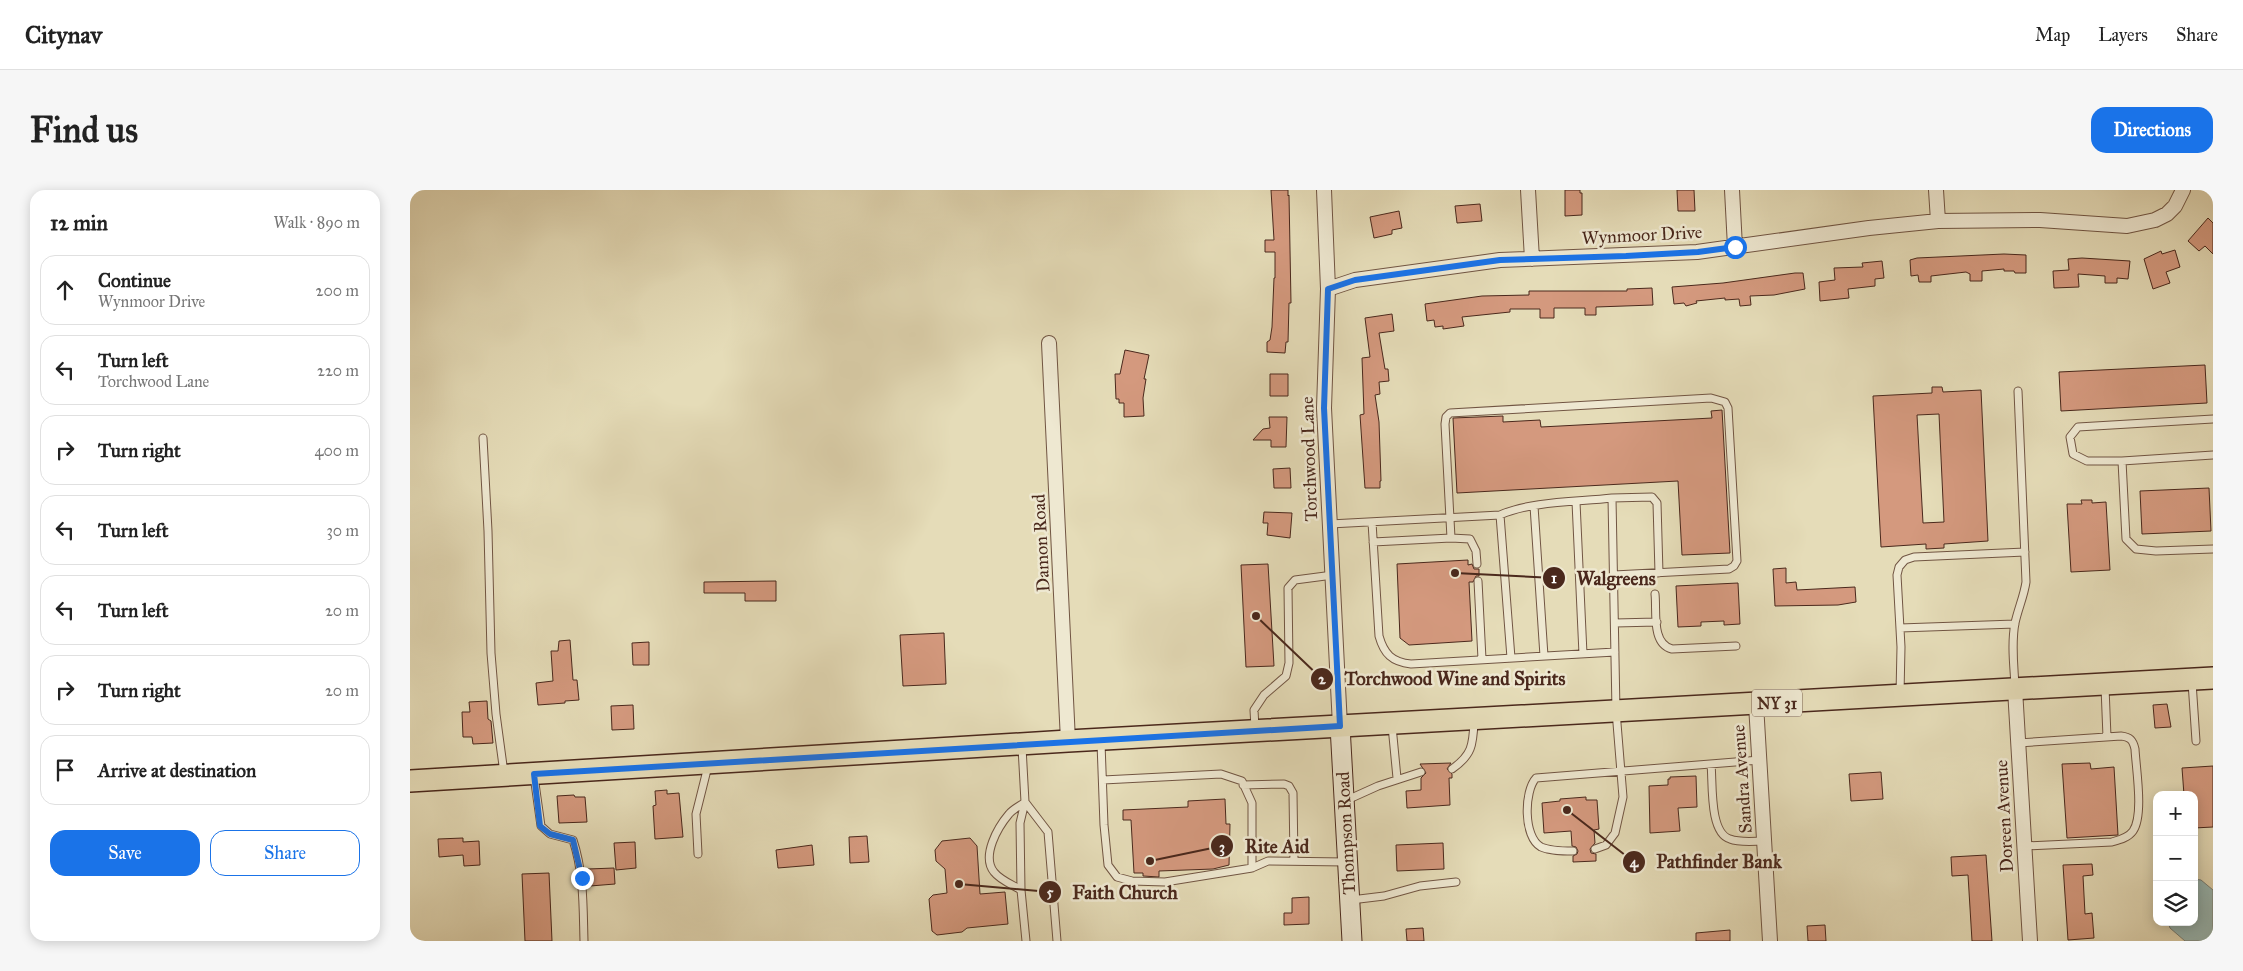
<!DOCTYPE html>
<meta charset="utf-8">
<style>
:root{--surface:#fff;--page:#f6f6f6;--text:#222;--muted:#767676;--line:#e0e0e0;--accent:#1a73e8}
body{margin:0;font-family:"IM FELL Great Primer",serif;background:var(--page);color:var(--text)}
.controls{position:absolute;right:15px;bottom:15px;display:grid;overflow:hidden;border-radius:10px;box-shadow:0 2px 12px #0003}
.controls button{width:45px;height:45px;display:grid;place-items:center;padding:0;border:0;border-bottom:1px solid var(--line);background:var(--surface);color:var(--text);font:25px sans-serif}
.stop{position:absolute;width:15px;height:15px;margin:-11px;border:4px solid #1a73e8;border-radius:50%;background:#fff}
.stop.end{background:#1a73e8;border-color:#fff;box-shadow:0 1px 5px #0008}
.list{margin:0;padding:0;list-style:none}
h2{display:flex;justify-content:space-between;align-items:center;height:65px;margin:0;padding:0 20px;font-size:21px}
h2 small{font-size:16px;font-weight:400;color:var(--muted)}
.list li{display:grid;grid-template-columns:32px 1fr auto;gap:15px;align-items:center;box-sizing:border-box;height:70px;margin:0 10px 10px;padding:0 10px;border:1px solid var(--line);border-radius:15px}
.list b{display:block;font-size:19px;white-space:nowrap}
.list p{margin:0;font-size:16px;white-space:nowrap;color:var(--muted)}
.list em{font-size:16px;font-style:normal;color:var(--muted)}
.actions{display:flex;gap:10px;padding:15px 20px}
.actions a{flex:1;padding:11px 0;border:1px solid var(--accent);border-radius:15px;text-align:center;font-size:18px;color:var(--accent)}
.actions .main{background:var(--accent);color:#fff}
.icon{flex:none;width:28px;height:28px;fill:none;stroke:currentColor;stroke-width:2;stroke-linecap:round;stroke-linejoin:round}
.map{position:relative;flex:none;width:1803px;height:751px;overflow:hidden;border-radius:15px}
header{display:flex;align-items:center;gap:30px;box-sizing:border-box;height:70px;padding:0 25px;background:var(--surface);border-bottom:1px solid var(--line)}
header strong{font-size:24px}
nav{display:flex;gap:28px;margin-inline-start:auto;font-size:18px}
.intro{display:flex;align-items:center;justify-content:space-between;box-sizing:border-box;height:120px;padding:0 30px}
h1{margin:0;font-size:35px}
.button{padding:12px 22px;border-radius:15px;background:var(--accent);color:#fff;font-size:18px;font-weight:700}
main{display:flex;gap:30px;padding:0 30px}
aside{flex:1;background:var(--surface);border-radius:15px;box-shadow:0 2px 12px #0003}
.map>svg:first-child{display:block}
.water{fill:#98bab7;stroke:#798079}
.building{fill:#d4997e;stroke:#4a281c;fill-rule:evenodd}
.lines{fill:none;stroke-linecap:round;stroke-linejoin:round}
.lane-casing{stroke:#715543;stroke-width:9}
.street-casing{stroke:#715543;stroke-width:16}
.secondary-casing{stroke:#4a281c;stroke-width:21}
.primary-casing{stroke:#4a281c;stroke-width:24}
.lane{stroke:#eee8d1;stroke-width:7}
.street{stroke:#eee8d1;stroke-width:14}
.secondary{stroke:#eee8d1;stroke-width:19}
.primary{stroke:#e5dcb8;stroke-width:21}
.route{stroke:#1a73e8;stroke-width:6}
.labels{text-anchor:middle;stroke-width:5;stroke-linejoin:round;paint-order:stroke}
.shield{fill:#eee8d1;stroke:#7b6252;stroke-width:1}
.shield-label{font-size:16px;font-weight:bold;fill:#4a281c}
.street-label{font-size:18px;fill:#4a281c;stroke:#eee8d1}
.leader{fill:none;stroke:#4a281c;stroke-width:2}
.callout-dot{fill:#4a281c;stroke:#eee8d1;stroke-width:2}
.mark-label{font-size:15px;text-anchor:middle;font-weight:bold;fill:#fff}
.callout-label{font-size:19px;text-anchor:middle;font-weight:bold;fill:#4a281c;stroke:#eee8d1;stroke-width:5;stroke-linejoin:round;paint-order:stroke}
</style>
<header>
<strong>Citynav</strong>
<nav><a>Map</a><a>Layers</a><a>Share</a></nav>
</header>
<div class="intro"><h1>Find us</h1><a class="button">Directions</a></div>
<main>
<aside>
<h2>12 min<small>Walk · 890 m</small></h2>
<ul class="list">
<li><svg class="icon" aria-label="ahead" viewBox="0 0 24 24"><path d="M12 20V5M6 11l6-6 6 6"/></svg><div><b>Continue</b><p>Wynmoor Drive</p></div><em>200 m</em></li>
<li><svg class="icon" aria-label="left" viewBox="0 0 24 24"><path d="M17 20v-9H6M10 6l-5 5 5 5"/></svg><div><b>Turn left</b><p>Torchwood Lane</p></div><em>220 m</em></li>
<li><svg class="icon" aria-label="right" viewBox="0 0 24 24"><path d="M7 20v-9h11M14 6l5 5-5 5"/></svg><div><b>Turn right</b></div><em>400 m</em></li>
<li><svg class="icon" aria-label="left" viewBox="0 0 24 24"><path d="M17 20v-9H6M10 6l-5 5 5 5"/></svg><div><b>Turn left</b></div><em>30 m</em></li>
<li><svg class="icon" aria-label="left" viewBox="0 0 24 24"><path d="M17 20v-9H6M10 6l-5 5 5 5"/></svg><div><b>Turn left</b></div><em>20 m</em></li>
<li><svg class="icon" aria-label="right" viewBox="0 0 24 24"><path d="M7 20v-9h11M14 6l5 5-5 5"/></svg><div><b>Turn right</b></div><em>20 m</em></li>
<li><svg class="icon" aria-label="arrive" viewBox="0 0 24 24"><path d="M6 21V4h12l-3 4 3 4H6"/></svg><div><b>Arrive at destination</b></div></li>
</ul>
<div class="actions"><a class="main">Save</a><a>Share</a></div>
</aside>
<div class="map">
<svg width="1803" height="751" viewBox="0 0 1803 751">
<rect width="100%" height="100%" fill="#e5dcb8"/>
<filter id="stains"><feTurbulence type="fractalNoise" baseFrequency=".004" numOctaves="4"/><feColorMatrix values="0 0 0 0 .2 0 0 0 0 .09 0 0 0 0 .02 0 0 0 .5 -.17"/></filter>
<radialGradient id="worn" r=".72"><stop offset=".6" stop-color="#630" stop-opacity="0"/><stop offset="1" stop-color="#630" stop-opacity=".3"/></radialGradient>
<path class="water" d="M1784 689 1791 690 1803 700V751H1775L1760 738 1758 732H1784Z"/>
<path class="building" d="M861 0H878V6L879 5 881 113H879L878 152H876L875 163 857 162V152L860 150 862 137 864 88H865V62H855V50H864Z
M1155 0H1170V3H1172V25L1155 26Z
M1267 0H1284L1285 21H1268Z
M1070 14 1072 31 1047 33 1045 16Z
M989 21 992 38 982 40V44L964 48 960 27Z
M1798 28 1803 33V64L1795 56 1789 61 1778 51Z
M1765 60 1770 77 1756 82 1760 93 1743 99 1734 69 1751 61 1752 64Z
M1594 64 1616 65V83H1605L1604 81H1594V79L1572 81V91H1560V84L1556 82 1521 86V92H1509L1508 85 1501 86 1500 70 1507 68Z
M1672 68 1720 71 1718 89 1707 88V93H1695V86L1668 84 1669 97 1644 98 1643 81 1659 80 1658 69Z
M1472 71 1474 88 1465 89V96L1438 99 1439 108 1410 111 1409 92 1425 90 1424 78 1453 77 1452 73Z
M1385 83H1393L1395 99 1364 105 1340 106 1341 115 1330 116 1329 109 1315 110V108L1286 111 1287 113 1276 116 1274 113 1264 114 1262 97 1313 93Z
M1242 98 1243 115 1186 117V125H1175V118H1144V128H1130V119H1100V122L1052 127 1054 136 1033 139V136L1025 137 1024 130 1017 131 1015 114 1072 106 1119 105V101H1217V99Z
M982 124 984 141 969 143 975 179H978L979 191 969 192 970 204 965 205 969 232 971 291H970V298H955L950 225 954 224 952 168 960 167 955 128Z
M715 160 739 165 734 189H736L733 208 734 226 714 227V213H709V209H706L705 184H710Z
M1795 175 1797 213 1651 221 1649 182Z
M860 184H878V206H860Z
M1522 197H1532L1533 202 1571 200 1578 351 1534 354V358L1516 359V354L1471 357 1463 206 1522 203ZM1529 224 1534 332 1513 333 1507 225Z
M1312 220 1320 363 1272 365 1268 291 1047 303 1043 228 1093 226V232L1130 230 1131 237 1302 228 1301 221Z
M859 227H877L876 257H861V250H843L853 239 860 238Z
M880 278 881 298H864L863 279Z
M1799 298 1801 341 1732 344 1730 301Z
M1671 310H1682V313L1696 312 1700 380 1661 382 1657 314H1672Z
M854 322 882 323 880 348 857 345 858 333H853Z
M1058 370V375L1062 374 1064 379H1069V386H1066L1063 392H1059L1062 451 999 455 990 448 987 374Z
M858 374 864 476 836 477 831 375Z
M1376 378V393L1386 392 1387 400 1445 397 1446 412 1428 415 1365 416 1363 379Z
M366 391V411H335V403H294V392Z
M1328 393 1330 434 1314 435V431L1291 432V436L1268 437 1266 396Z
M534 443 536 494 493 496 490 445Z
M160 450 163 490H167L169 510 155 511V513L128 515 126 493 143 491 141 461H148L149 451Z
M239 452V475H223L222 453Z
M77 511 78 529 81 531 83 553 63 554 62 547H53L52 522H60L59 512Z
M1757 514 1761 537 1745 538 1743 515Z
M223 515 224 539 202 540 201 516Z
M1041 573 1037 579 1042 584V588H1039L1040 615 997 618 996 601 1011 600V588L1016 583 1010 574Z
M1680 573 1681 579 1704 577 1708 645 1657 648 1652 574Z
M1803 576V637L1784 638V605H1774L1772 578Z
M1471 582 1473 609 1441 611 1439 584Z
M1286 586 1287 617 1268 618 1270 641 1240 643 1239 596 1258 595V589H1260V587Z
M257 600V604L269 603 273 647 245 649 243 616 246 615 245 601Z
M164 605 165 607H175L177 632 149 633 147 606Z
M1176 607V610H1187L1189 639 1184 640 1185 653 1180 659 1181 663 1186 664V671L1163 672V666L1167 664 1168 661 1166 657 1162 656 1161 641 1134 643 1132 613 1150 611V609Z
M815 609 816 634H820L819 675 803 679 749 681V687L733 686V683H724L721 630H713V620L778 617V611Z
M457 646 459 672 440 673 439 647Z
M53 648V652L69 651 70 675 54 676 53 665 29 667 28 649Z
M560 648 567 656 570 704 595 702 598 734 557 738 552 742 527 745 522 741 519 709 523 705 537 703 535 679 526 671 525 660 532 651Z
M225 652 226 678 206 680 204 653Z
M1033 653 1034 679 987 681 986 655Z
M402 655 404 675 368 678 366 660Z
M1576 665 1582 751H1562L1558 685 1542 686 1541 667Z
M1682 674 1683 685 1673 686 1675 724 1682 723 1684 748 1658 750 1653 675Z
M204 678 205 694 180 696 178 679Z
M139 683 142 751H115L112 684Z
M899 707V734L874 735V723H882V708Z
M1415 735 1416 751H1398L1397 736Z
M1013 738 1014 751H997L996 739Z
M1320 740V751H1286V743Z"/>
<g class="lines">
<defs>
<path id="lane" d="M73 248 78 341 81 463 86 524 94 583
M1803 265 1712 271 1716 349 1726 359 1746 361 1803 359
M1712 271H1677L1663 264 1660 247 1668 237 1803 229
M1202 308 1242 307 1247 313 1249 383
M1166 312 1173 464
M1124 316 1134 466
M1090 325 1101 468
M962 332 969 446C974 464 982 472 1001 474L1205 462
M920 334 1090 325C1121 311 1168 312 1202 308L1206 521 1213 607 1205 643 1196 655 1185 659
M1041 348 1060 349 1066 361 1067 374
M963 352 1041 348 1035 234 1036 227 1040 223 1301 208 1315 212 1318 218 1327 371 1324 376 1319 379 1204 385
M1068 391 1072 469
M1245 404C1247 421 1241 454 1262 459L1326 456
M1205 433 1247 432
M1490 438 1605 434
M1782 492 1786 551
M1605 496C1604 476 1601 454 1605 433 1608 419 1614 406 1616 392L1608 201
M1695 497 1697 547
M1490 504 1491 457 1487 385 1489 377 1495 370 1504 367 1615 362
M982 536 987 588
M845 538 844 520 854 505 876 486 879 473 878 398 885 390 923 385
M691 553 694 635 698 675 707 687 722 691 755 692 842 678 858 671 936 672
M1608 553 1711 546C1720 547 1723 550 1725 559 1726 579 1734 625 1723 641 1718 648 1709 650 1702 652L1614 656
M1301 574C1303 593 1299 643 1320 649 1330 653 1344 651 1355 651
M1042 579C1062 565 1063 555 1064 532
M124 586 131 636 140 644 163 650C174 683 173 717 174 751
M693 590 811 584 832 591 842 613V678
M833 595 874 594 879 596 883 603 884 671
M937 610 968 596 1011 582
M615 612C610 616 603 619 599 624 588 637 571 666 584 682 590 690 603 695 611 700L616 751
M615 612 638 642 647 751
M1163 661C1152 661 1140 661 1131 657 1113 647 1114 601 1126 588L1350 570
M288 664 286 624 298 576
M611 700 610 633 615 612 612 557
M941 710 974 706 1010 696 1046 692"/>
<path id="street" d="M914 0 918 99 914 218 930 536
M1118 0 1122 69
M1322 0 1325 57
M1526 0 1528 31
M918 99 945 90 1090 70 1287 62 1459 38 1528 31 1630 30 1717 36 1745 30 1757 24 1765 16 1773 0
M639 153 658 551
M1605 499 1620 751
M1346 514 1360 751"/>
<path id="secondary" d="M930 536 942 751"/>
<path id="primary" d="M0 591 658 551 1803 488"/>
</defs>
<use href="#lane" class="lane-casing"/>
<use href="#street" class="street-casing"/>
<use href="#secondary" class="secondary-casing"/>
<use href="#primary" class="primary-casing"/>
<use href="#lane" class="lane"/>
<use href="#street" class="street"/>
<use href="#secondary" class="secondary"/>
<use href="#primary" class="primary"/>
</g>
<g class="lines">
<path class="route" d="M172 688 163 650 140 644 130 636 124 584 930 536 914 218 918 99 945 90 1090 70 1216 66 1288 62 1325 57"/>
</g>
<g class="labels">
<rect class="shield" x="1342" y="499.5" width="50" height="27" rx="4"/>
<g class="shield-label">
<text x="1367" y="519">NY 31</text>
</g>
<g class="street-label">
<text transform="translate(1232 45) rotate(-3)" y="6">Wynmoor Drive</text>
<text transform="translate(899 269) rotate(-92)" y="6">Torchwood Lane</text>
<text transform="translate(631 353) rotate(-93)" y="6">Damon Road</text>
<text transform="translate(1332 589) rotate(-94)" y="6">Sandra Avenue</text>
<text transform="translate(1594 626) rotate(-93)" y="6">Doreen Avenue</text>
<text transform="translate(936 643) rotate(-93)" y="6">Thompson Road</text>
</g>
</g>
<path class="leader" d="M1045 383L1144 388M846 426L912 489M740 671L812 656M1157 620L1224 672M549 694L640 702"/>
<g class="callout-dot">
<circle cx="1045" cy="383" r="5"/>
<circle cx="846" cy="426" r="5"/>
<circle cx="740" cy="671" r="5"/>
<circle cx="1157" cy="620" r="5"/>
<circle cx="549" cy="694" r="5"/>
<circle cx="1144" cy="388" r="12"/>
<circle cx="912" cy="489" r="12"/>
<circle cx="812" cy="656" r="12"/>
<circle cx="1224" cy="672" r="12"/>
<circle cx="640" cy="702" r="12"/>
</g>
<g class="mark-label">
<text x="1144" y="393">1</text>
<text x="912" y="494">2</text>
<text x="812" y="662">3</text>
<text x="1224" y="677">4</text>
<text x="640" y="707">5</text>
</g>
<g class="callout-label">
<text x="1206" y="395">Walgreens</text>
<text x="1045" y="495">Torchwood Wine and Spirits</text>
<text x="867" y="663">Rite Aid</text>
<text x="1309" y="678">Pathfinder Bank</text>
<text x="715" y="709">Faith Church</text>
</g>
<rect width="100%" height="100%" filter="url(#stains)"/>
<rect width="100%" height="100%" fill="url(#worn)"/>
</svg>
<div class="controls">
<button>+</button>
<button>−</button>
<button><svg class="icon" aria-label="layers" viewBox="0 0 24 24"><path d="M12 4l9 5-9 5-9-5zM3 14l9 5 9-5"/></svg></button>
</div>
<div class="stop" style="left:1325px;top:57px"></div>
<div class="stop end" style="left:172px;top:688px"></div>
</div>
</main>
